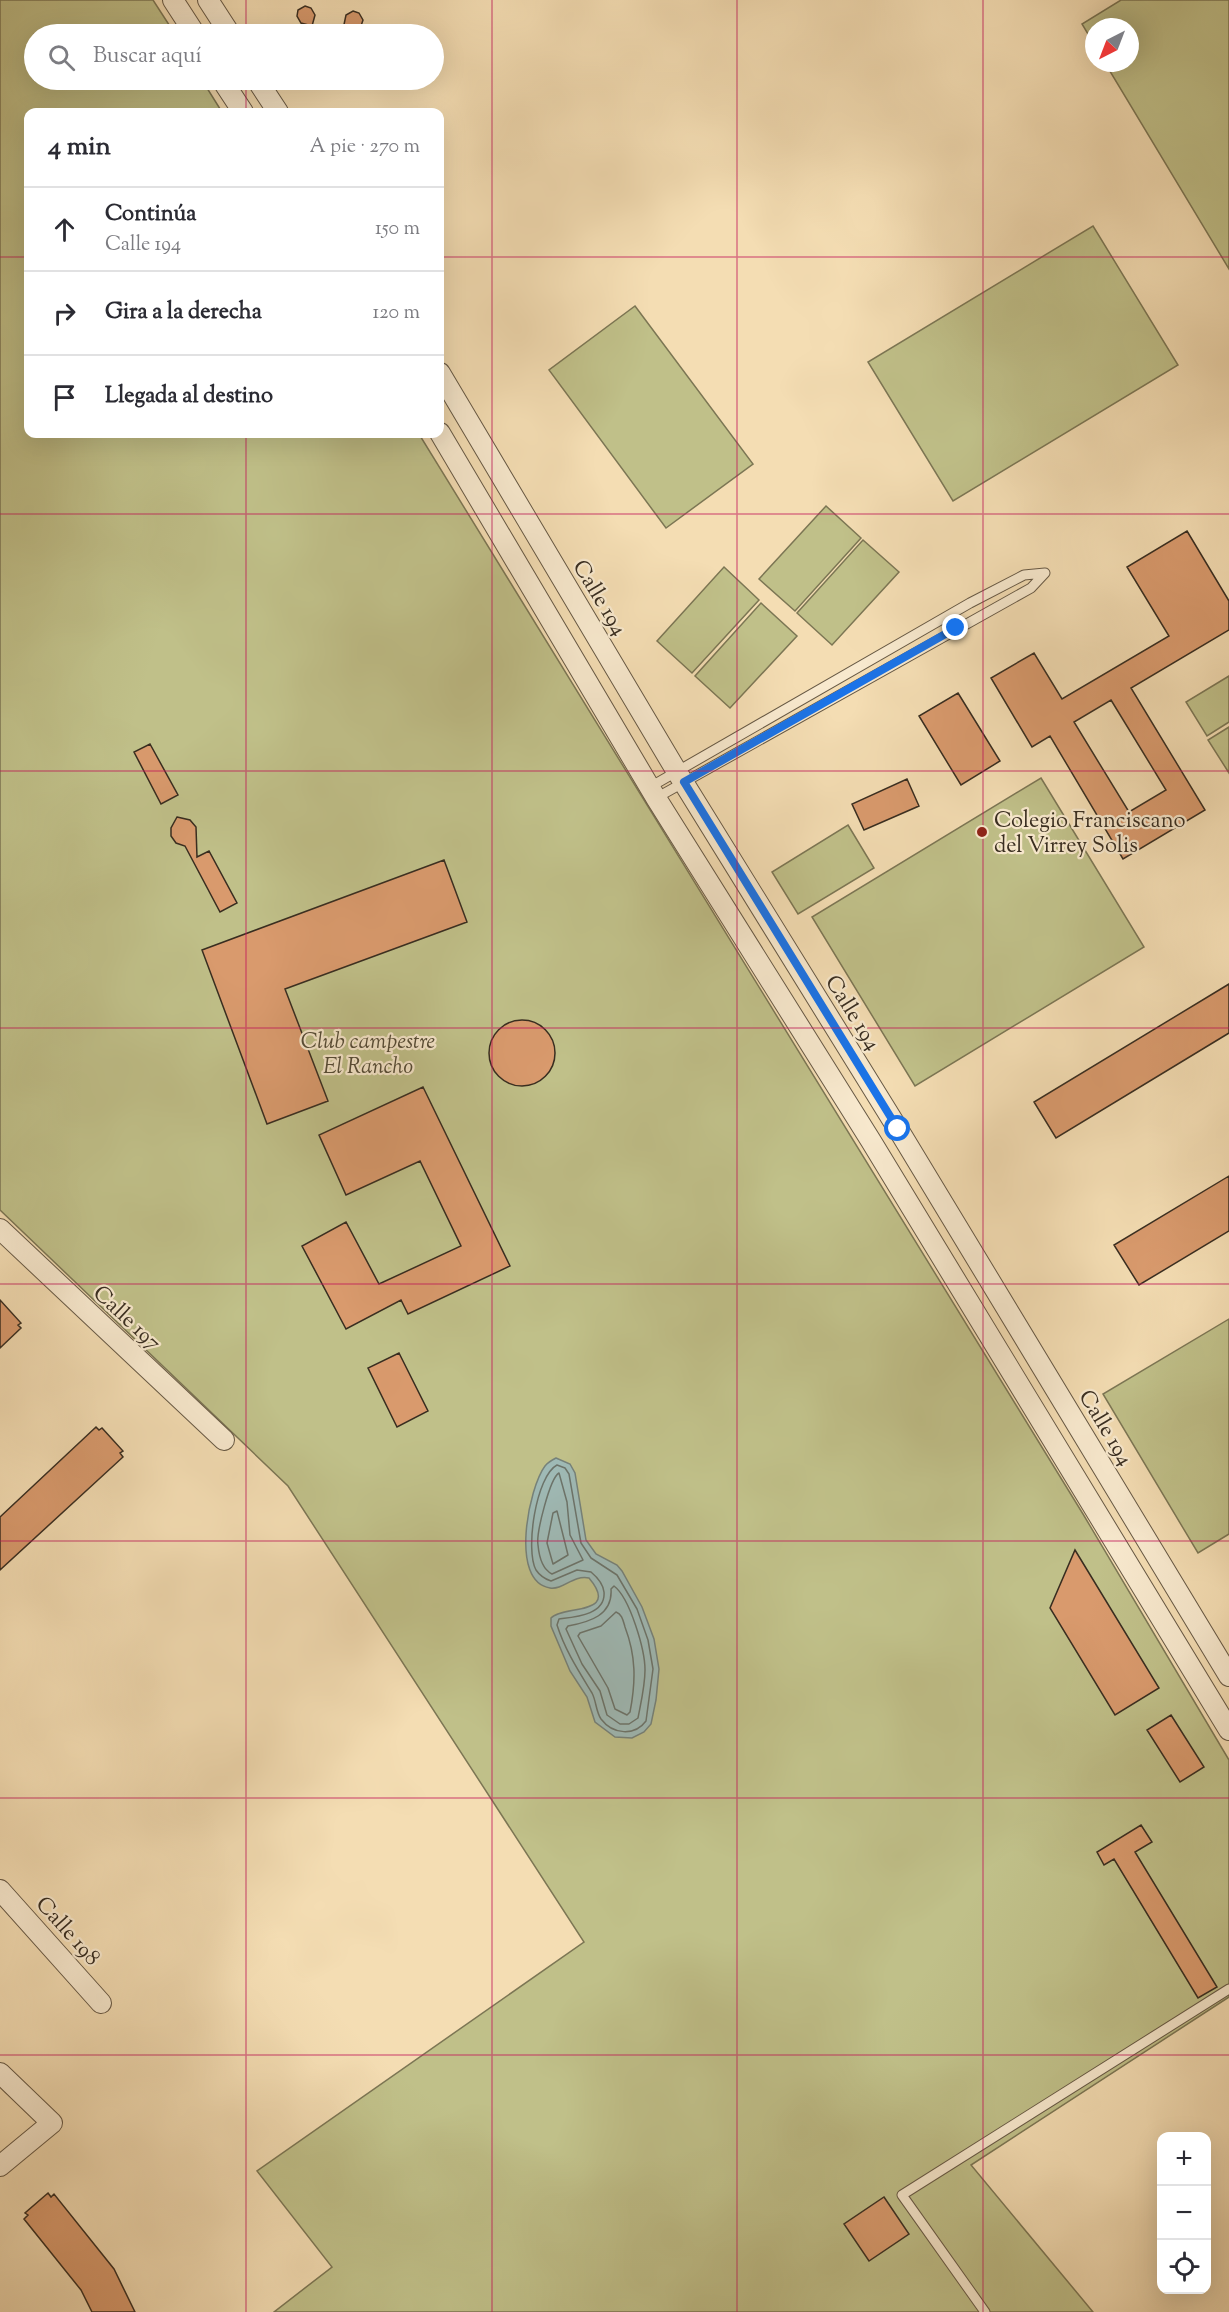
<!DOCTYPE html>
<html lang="es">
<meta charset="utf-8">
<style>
:root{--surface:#fff;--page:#f2f2f3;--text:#2b2b33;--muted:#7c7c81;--line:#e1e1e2}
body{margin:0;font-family:"Sorts Mill Goudy",serif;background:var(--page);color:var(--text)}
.controls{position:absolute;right:18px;bottom:18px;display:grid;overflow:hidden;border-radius:12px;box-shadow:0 6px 24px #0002}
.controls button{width:54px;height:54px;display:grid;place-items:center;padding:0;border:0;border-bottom:2px solid var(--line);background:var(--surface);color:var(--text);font:30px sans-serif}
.compass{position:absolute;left:1085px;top:18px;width:54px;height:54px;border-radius:50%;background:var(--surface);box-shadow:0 6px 24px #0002;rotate:222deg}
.stop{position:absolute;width:18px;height:18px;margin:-14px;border:4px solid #1a73e8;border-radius:50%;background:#fff}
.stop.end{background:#1a73e8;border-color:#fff;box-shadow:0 2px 6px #0008}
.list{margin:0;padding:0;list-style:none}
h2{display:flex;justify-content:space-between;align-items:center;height:78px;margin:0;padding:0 24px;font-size:26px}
h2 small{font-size:20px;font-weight:400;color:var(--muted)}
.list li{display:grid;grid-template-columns:39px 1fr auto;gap:18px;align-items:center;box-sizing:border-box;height:84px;padding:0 24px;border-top:2px solid var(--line)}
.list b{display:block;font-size:22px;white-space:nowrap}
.list p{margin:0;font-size:20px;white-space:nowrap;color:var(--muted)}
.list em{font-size:20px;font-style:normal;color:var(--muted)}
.icon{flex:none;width:33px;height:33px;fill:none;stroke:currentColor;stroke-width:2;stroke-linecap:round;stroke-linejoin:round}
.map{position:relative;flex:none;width:1229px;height:2312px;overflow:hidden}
.search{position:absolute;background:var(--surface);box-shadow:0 6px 24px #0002;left:24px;top:24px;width:420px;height:66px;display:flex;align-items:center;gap:15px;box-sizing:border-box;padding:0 21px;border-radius:33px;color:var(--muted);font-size:22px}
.panel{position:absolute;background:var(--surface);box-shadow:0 6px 24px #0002;left:24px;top:108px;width:420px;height:330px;border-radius:12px}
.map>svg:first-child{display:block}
.green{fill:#c0c089;stroke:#7c7654;stroke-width:1.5}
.water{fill:#9fbab6;stroke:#76827a;stroke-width:1.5}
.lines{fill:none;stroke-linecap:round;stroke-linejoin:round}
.shore{stroke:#6c746b;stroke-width:1.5}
.building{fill:#d99a6d;stroke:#382d20;stroke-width:1.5;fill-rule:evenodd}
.lane-casing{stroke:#675945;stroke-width:11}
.street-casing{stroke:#675945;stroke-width:22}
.lane{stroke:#f8e9ce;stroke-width:9}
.street{stroke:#f8e9ce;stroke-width:20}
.route{stroke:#1a73e8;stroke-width:8}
.grid{fill:none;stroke:#c2185b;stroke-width:1.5;stroke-opacity:0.55}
.poi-dot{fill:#8f2418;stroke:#f8e9ce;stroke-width:2}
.labels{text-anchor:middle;stroke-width:4.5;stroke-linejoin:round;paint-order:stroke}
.street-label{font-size:22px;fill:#382d20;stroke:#f8e9ce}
.poi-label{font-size:22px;fill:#382d20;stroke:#f8e9ce;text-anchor:start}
.park-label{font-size:22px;font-style:italic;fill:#534a35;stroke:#f8e9ce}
</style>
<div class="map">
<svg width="1229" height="2312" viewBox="0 0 1229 2312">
<rect width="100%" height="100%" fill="#f4ddb3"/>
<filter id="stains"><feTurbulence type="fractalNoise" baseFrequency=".00333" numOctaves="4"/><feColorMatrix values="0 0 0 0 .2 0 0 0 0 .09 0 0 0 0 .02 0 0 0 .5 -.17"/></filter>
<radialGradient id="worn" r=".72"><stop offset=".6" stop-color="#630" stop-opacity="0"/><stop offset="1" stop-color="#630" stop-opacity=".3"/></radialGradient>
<path class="green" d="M0 0H153L175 34H34V80H202L222 112H28V434H419L1083 1514 1229 1760V1997L971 2165 1093 2312H274L332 2267 257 2171 584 1942 288 1486 0 1210Z
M1121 0H1229V269L1105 63H1130V27H1094V44L1082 24Z
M1093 226 1178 365 953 501 868 362Z
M635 306 753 464 666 528 549 370Z
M826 506 861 538 795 611 759 579Z
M863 540 899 572 832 645 797 613Z
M724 567 759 600 692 673 657 641Z
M761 603 797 636 730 708 695 676Z
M1229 676V722L1207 736 1186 702Z
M1229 727V773L1208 740Z
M1041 778 1144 947 915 1086 812 917Z
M848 825 874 868 798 914 772 872Z
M1229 1319V1534L1198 1553 1103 1394Z"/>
<path class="water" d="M556 1458 570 1464 575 1473 586 1540 596 1554 617 1565 622 1571 642 1607 654 1639 659 1669 656 1700 651 1724 644 1732 632 1738 615 1737 595 1722 587 1697 570 1671 551 1626V1618C563 1605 621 1616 589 1578 572 1575 564 1590 550 1588 509 1582 529 1487 545 1466 548 1462 552 1460 556 1458Z"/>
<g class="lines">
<path class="shore" d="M557 1465 565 1468 569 1474 581 1543 591 1558 617 1575 637 1609 648 1640 653 1669 646 1721C635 1736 613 1735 601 1719 596 1712 596 1700 592 1693 578 1670 565 1650 557 1625L559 1619C575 1617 606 1615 604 1592 603 1583 597 1577 591 1572L577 1570 551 1581C545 1579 540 1576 536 1570 525 1550 536 1476 557 1465Z
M559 1473 567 1502 570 1535 583 1560 552 1574C542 1569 539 1556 538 1545 536 1533 550 1478 559 1473Z
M557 1511 568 1555 553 1564 547 1543 553 1513Z
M614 1586C630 1598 645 1650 645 1670 645 1686 641 1702 638 1718L629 1724H620L607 1715 600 1691 582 1664 566 1629 568 1626C590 1622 613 1615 611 1589Z
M616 1612C622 1614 623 1620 625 1627 636 1656 636 1681 630 1712L627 1715 615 1709 608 1688 578 1636 580 1633 601 1626Z"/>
</g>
<path class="building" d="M305 6 311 8 315 15 312 26 301 23 297 16 298 10Z
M353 11 359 13 363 20 361 26 342 34 346 15Z
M1187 531 1229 601V630L1131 688 1205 810 1123 859 1050 736 1032 747 991 678 1034 653 1062 699 1169 636 1127 567ZM1111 700 1166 790 1129 812 1074 722Z
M958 693 1000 761 961 785 919 716Z
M150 744 178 795 161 804 134 752Z
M907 779 919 806 864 830 852 804Z
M177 817 190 820 196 827 197 857 209 851 237 903 220 912 185 846 176 843 171 836V828Z
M444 860 467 922 285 989 328 1101 267 1124 202 950Z
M1229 984V1033L1056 1138 1034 1102Z
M489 1053a33 33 0 1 1 66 0a33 33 0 1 1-66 0Z
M423 1087 510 1266 408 1314 401 1300 346 1329 302 1246 346 1222 379 1284 461 1246 420 1161 346 1195 319 1135Z
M1229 1176V1231L1139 1285 1114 1245Z
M0 1300 21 1323 18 1325 21 1328 0 1348Z
M399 1353 428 1411 397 1427 368 1368Z
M96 1427 99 1430 102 1428 123 1451 120 1453 123 1457 0 1570V1517Z
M1075 1550 1159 1688 1115 1715 1050 1608Z
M1171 1715 1204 1767 1180 1782 1147 1730Z
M1141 1825 1152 1842 1135 1852 1217 1987 1198 1998 1114 1859 1104 1865 1097 1852Z
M48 2193 51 2197 54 2194 114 2269 135 2312H92L81 2290 24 2219 28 2215 25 2213Z
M884 2197 909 2234 869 2261 844 2224Z"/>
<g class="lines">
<defs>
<path id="lane" d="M650 787 970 603 1024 575 1045 573
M656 798 1031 588 1045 573
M985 2312 902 2195 1229 1989"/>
<path id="street" d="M173 0 195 34
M208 0 230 34
M222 80 243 112
M257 80 278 112
M440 373 677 772 898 1129 1229 1676
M440 433 656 798 871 1141 1229 1730
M0 1229 224 1440
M0 1890 101 2003
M0 2073 52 2123 0 2166"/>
</defs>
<use href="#lane" class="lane-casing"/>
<use href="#street" class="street-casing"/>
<use href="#lane" class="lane"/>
<use href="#street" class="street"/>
</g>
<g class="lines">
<path class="route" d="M898 1129 684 782 956 628"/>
</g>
<path class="grid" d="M246 0V34M492 0V2312M737 0V2312M983 0V2312M246 80V112M0 257H28M440 257H1229M246 434V2312M0 514H1229M0 771H1229M0 1028H1229M0 1284H1229M0 1541H1229M0 1798H1229M0 2055H1229"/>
<circle class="poi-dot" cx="982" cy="832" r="6"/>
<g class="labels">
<g class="street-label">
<text transform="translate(601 597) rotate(59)" y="8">Calle 194</text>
<text transform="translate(854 1012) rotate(58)" y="8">Calle 194</text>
<text transform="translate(128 1317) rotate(43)" y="8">Calle 197</text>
<text transform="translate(1107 1427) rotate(59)" y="8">Calle 194</text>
<text transform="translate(69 1930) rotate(48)" y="8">Calle 198</text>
</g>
<g class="poi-label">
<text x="994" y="827">Colegio Franciscano<tspan x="994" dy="25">del Virrey Solis</tspan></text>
</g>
<g class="park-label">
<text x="368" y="1048">Club campestre<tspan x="368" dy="25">El Rancho</tspan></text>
</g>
</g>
<rect width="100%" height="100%" filter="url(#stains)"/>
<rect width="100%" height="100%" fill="url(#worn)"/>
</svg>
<div class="controls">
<button>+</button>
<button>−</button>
<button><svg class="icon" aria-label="locate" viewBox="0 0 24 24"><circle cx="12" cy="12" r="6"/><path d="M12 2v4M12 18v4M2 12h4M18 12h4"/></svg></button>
</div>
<svg class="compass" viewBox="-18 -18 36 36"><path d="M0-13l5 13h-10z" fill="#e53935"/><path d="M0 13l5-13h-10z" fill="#7c7c81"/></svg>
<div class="stop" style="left:898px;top:1129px"></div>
<div class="stop end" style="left:956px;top:628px"></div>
<div class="search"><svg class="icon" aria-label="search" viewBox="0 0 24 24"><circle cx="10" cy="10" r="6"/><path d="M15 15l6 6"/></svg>Buscar aquí</div>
<section class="panel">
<h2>4 min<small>A pie · 270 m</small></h2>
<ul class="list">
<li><svg class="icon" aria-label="ahead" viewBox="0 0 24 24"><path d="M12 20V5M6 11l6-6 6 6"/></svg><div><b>Continúa</b><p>Calle 194</p></div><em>150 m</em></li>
<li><svg class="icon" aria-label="right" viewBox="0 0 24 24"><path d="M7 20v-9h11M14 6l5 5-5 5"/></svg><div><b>Gira a la derecha</b></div><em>120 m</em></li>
<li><svg class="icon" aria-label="arrive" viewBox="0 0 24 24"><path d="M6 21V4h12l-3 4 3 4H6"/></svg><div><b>Llegada al destino</b></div></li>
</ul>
</section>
</div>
